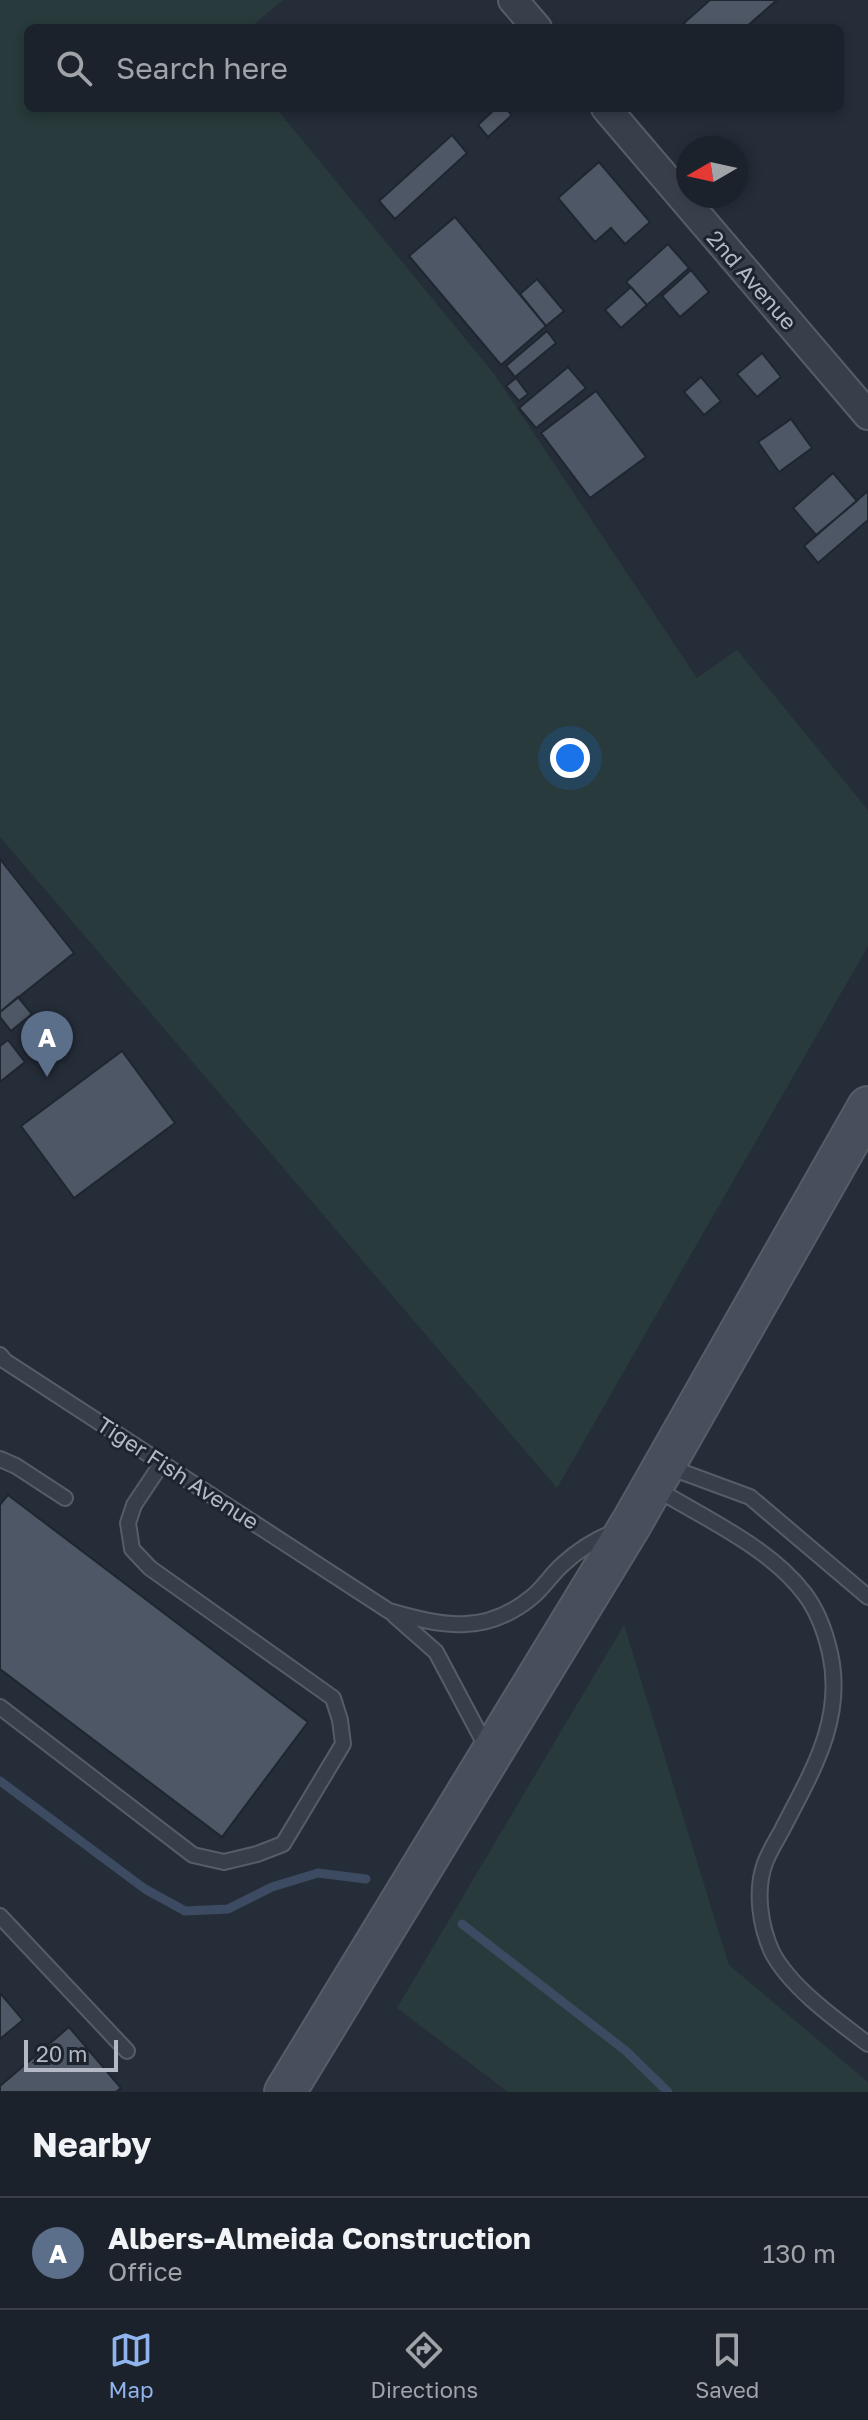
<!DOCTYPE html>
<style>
:root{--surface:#1c222b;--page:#252a33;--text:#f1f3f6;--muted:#a0a4a9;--line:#3a3f47;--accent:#90b4ed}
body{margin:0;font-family:"Golos Text",sans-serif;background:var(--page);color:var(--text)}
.compass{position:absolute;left:676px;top:136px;width:72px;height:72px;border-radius:50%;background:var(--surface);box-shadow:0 4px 12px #0003;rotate:261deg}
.scale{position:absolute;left:24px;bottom:20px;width:94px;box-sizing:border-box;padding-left:8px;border:4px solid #b4bac5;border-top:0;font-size:22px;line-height:28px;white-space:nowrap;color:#b4bac5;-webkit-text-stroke:6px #1d242e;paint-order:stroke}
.you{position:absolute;left:570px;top:758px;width:28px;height:28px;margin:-20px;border:6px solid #fff;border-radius:50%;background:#1a73e8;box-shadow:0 0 0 12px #1a73e833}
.badge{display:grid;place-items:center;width:52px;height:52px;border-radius:50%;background:var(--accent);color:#fff;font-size:26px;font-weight:700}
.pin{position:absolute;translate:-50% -66px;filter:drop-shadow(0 2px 4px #0008)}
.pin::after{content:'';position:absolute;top:42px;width:28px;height:24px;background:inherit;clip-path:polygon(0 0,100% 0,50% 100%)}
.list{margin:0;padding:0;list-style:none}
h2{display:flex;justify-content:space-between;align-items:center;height:104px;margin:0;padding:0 32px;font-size:34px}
h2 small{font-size:26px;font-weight:400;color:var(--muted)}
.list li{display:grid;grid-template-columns:52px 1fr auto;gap:24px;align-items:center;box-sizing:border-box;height:112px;padding:0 32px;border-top:2px solid var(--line)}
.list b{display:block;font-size:30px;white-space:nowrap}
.list p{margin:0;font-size:26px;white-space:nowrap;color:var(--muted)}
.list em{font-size:26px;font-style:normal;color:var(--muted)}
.icon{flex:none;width:44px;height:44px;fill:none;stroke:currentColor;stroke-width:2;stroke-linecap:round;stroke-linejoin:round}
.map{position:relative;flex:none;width:868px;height:2092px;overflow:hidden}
.search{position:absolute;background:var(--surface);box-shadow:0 4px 12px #0003;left:24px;right:24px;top:24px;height:88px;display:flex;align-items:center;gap:20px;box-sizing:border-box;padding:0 28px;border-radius:12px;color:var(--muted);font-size:30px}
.sheet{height:216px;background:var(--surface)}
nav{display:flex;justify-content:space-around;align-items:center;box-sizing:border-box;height:112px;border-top:2px solid var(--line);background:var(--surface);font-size:22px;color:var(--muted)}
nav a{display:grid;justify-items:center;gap:4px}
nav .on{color:var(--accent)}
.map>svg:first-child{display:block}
.green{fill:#283a3b}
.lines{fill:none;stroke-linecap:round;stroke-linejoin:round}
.stream{stroke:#3c4b61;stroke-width:9}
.building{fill:#4e5765;stroke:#1f2630;stroke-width:2}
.lane-casing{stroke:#565d67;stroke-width:18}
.street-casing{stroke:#565d67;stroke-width:32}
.secondary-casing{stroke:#565d67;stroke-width:44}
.lane{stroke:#383f4a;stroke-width:14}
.street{stroke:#383f4a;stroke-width:28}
.secondary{stroke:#474f5c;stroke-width:40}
.labels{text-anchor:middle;stroke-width:6;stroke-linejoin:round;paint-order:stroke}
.street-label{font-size:22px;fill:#b4bac5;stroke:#1d242e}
</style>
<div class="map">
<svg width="868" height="2092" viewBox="0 0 868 2092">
<rect width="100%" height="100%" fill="#252d39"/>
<path class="green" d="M0 0H283L250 28H28V108H276L495 375 697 678 737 650 868 810V946L557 1488 0 837Z
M624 1625 729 1965 868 2082V2092H508L397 2008Z"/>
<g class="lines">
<path class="stream" d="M0 1781 145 1889 185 1911 228 1909 272 1887 318 1873 366 1879
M462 1924 626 2051 668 2092"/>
</g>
<path class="building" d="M710 0H777L745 28H688L684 23Z
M496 108H505L512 115 488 137 478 125Z
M452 135 467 153 395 219 379 201Z
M599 162 650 222 625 244 611 228 595 242 558 198Z
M455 217 546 326 501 365 409 256Z
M668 244 689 268 647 305 626 282Z
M691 270 709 292 680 317 662 296Z
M537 279 564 311 546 326 520 294Z
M631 287 647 305 621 328 605 310Z
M547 331 556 343 515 377 506 366Z
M762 353 781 377 757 397 737 374Z
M568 367 586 388 536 428 519 408Z
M701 377 721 401 704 415 684 392Z
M516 378 528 394 519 401 506 386Z
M596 391 646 457 590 498 541 433Z
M791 419 812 448 779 472 758 442Z
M833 473 857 501 816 535 793 508Z
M868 491V520L818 563 804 546Z
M0 859 74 953 0 1012Z
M18 997 32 1014 11 1031 0 1017V1012Z
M8 1040 25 1062 0 1082V1046Z
M122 1051 175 1123 74 1198 21 1126Z
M8 1495 308 1722 222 1837 0 1669V1505Z
M0 1993 23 2020 0 2039Z
M69 2027 121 2088 116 2092H0V2086Z"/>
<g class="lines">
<defs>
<path id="lane" d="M0 1355 5 1361 389 1611C442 1626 485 1636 532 1597 543 1588 551 1575 562 1565 578 1550 594 1540 614 1532
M0 1459 16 1466 65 1498
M666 1466 750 1497 868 1597
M655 1488C704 1518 769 1547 804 1593 818 1611 825 1631 830 1653 845 1720 811 1773 782 1830 776 1841 769 1852 765 1863 755 1890 760 1926 772 1952 790 1987 836 2020 868 2044
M394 1615 436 1652 488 1750
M0 1707 193 1855 224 1862 257 1854 283 1844 343 1744 340 1720 333 1698 150 1568 132 1549 128 1523 134 1505 162 1463
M0 1916 127 2051"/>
<path id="street" d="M513 0 537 28
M606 108 868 415"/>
<path id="secondary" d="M285 2092 631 1524 868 1107"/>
</defs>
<use href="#lane" class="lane-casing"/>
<use href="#street" class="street-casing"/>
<use href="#secondary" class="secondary-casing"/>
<use href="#lane" class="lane"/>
<use href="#street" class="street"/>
<use href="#secondary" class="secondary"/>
</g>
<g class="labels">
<g class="street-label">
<text transform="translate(752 280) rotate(49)" y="8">2nd Avenue</text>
<text transform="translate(178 1473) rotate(33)" y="8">Tiger Fish Avenue</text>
</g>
</g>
</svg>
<svg class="compass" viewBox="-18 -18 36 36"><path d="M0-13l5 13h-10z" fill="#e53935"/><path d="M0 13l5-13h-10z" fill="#a0a4a9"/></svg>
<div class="scale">20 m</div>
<div class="you"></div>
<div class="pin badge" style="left:47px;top:1077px;background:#5c6f8a">A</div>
<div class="search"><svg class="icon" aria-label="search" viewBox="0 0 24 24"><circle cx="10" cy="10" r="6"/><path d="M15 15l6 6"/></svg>Search here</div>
</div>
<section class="sheet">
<h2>Nearby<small></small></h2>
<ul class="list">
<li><span class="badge" style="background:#5c6f8a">A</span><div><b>Albers-Almeida Construction</b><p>Office</p></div><em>130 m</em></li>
</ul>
</section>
<nav>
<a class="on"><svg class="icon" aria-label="map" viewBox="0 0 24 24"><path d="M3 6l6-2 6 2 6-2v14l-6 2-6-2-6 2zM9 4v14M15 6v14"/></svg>Map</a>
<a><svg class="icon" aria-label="directions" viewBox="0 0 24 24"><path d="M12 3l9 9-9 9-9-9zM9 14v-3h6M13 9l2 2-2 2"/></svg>Directions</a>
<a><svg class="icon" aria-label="saved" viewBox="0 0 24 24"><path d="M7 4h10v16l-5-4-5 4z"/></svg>Saved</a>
</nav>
